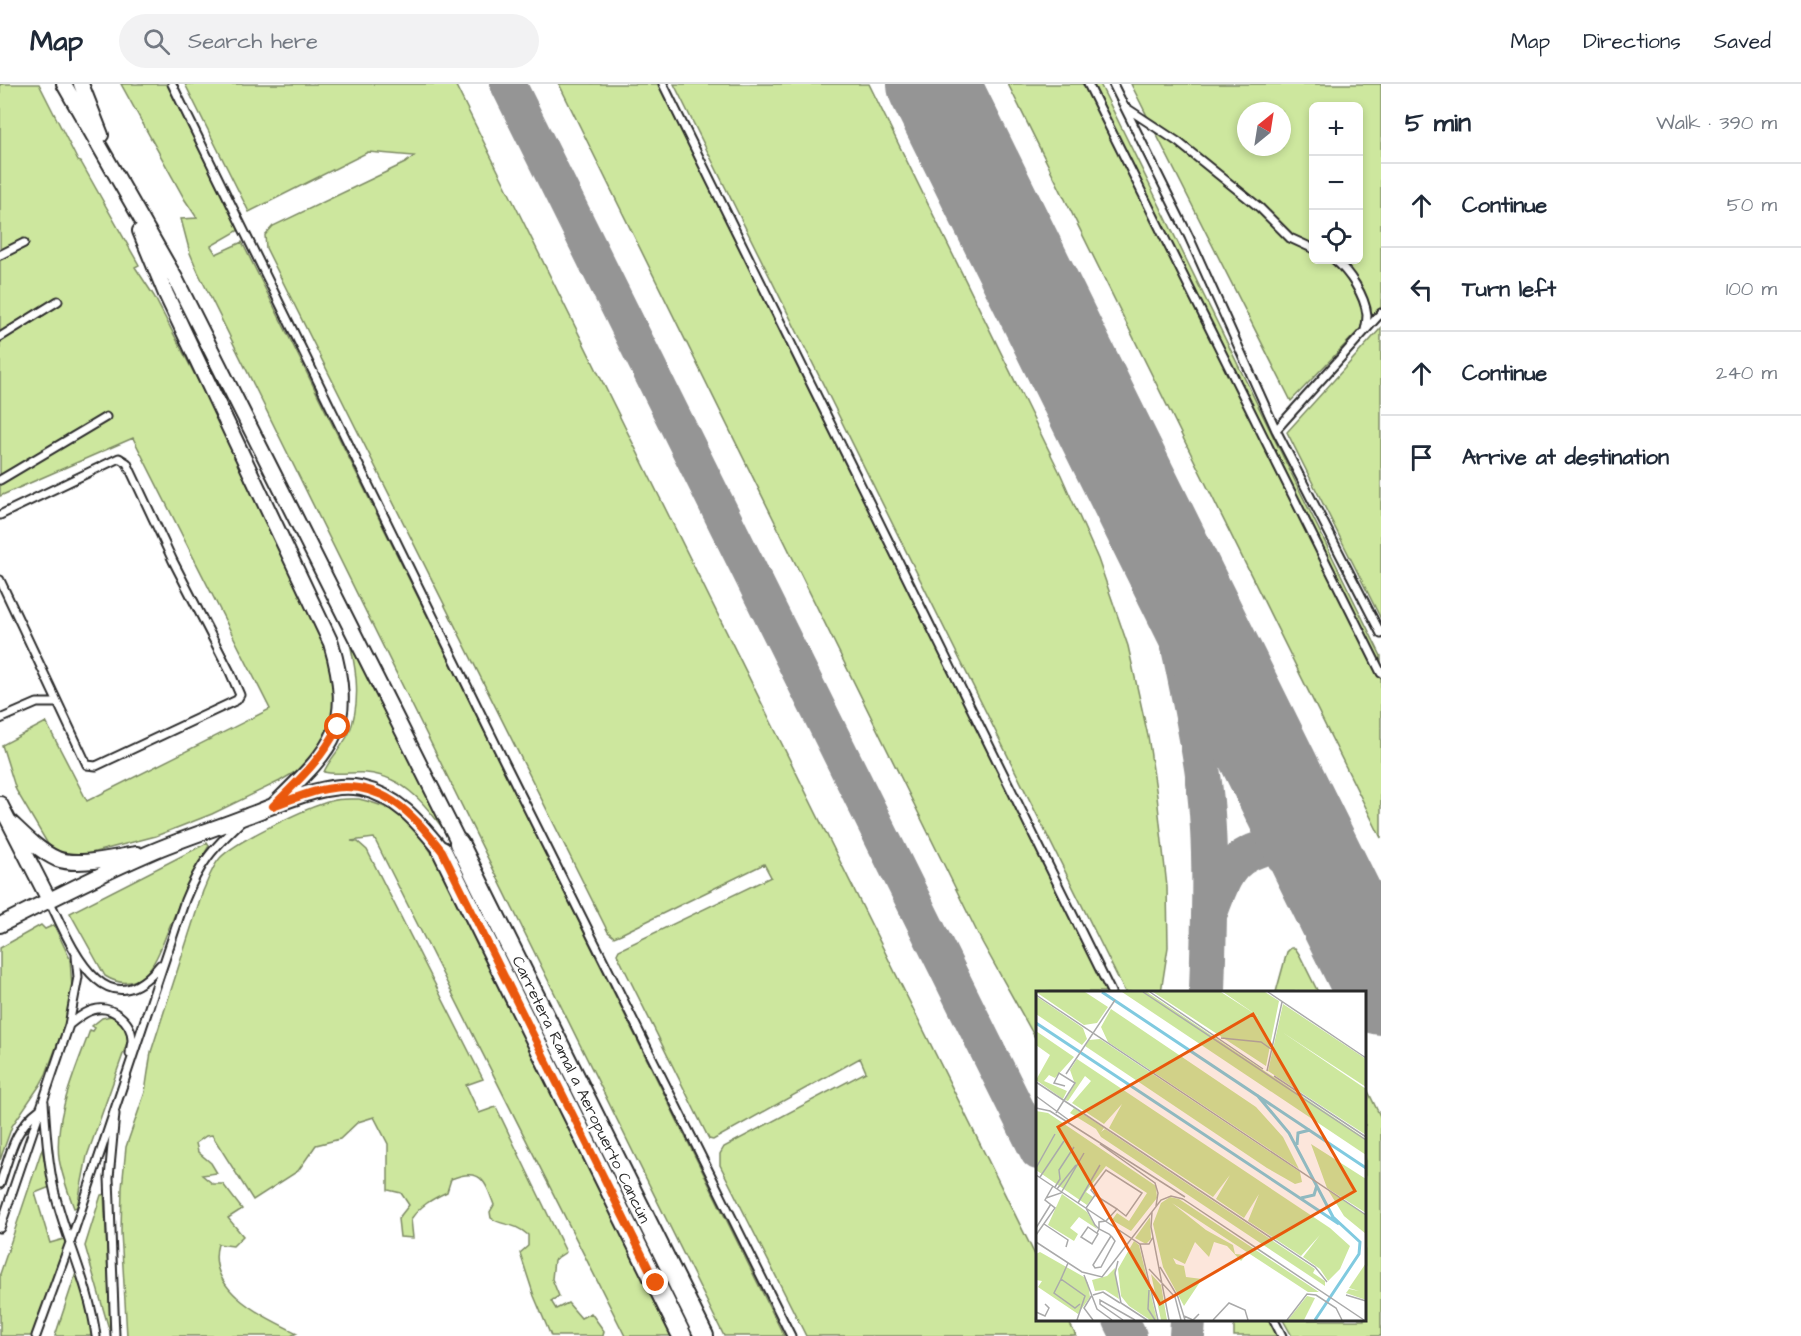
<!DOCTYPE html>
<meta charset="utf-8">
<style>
:root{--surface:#fff;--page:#f2f2f3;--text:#1f2937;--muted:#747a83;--line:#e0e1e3}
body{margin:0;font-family:"Architects Daughter",sans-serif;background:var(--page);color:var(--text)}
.controls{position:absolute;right:18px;top:18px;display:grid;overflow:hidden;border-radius:9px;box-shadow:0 3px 9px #0003}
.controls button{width:54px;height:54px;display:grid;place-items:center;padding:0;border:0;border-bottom:2px solid var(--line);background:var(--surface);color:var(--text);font:30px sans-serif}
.compass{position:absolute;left:1237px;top:18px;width:54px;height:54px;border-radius:50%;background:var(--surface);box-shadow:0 3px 9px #0003;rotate:30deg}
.stop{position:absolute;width:18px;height:18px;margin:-14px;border:4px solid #ea580c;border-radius:50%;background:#fff}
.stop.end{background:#ea580c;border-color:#fff;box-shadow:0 2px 6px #0008}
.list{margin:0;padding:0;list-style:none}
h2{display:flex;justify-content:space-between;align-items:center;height:78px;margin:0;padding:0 24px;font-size:26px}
h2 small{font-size:20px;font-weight:400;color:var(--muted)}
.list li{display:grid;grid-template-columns:39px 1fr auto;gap:18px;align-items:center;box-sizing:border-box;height:84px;padding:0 24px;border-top:2px solid var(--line)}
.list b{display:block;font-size:22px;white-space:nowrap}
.list em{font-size:20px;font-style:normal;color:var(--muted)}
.icon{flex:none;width:33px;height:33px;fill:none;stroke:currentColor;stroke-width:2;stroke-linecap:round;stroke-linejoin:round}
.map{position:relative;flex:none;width:1381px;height:1252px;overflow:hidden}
header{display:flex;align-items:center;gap:36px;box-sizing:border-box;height:84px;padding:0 30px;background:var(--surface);border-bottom:2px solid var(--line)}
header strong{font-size:28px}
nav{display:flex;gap:33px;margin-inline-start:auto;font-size:21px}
.search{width:420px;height:54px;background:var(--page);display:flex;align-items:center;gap:15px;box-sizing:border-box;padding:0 21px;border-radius:33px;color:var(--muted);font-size:22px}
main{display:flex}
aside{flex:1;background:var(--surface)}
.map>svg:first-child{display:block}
.green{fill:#cde79e;stroke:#7c8964;stroke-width:1.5;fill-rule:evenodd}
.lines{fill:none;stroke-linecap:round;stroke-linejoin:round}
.taxiway{stroke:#959595;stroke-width:36}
.runway{stroke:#959595;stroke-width:92}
.lane-casing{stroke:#2b2b2b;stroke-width:11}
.street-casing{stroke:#2b2b2b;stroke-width:18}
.secondary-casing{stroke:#2b2b2b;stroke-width:22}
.lane{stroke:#fff;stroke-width:7}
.street{stroke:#fff;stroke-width:14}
.secondary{stroke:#fff;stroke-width:18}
.route{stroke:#ea580c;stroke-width:8}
.labels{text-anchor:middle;stroke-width:4.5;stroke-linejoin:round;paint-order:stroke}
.street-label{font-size:16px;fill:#2b2b2b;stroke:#fff}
.inset-river{fill:none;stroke:#80cae0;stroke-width:3}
.inset-road{fill:none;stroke:#aaa;stroke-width:1.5}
.view{fill:#e8590c;fill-opacity:0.15;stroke:#e8590c;stroke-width:3}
.inset-edge{fill:none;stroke:#2b2b2b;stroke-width:3}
</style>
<header>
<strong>Map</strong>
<div class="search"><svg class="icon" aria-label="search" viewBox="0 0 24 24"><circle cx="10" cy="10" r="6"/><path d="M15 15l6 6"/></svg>Search here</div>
<nav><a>Map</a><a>Directions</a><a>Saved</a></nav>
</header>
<main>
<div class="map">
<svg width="1381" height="1252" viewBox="0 0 1381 1252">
<rect width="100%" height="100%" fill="#fff"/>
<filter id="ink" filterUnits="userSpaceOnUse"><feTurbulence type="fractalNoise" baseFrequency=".0167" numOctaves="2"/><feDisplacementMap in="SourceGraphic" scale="12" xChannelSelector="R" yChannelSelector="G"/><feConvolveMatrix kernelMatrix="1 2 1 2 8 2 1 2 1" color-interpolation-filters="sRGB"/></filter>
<g filter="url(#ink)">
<path class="green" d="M0 0H39L78 77 81 78 139 181 135 183 154 212 246 390 245 396 328 560 336 590 334 645 305 682 280 697 212 730 156 752 68 775 49 762 16 706 2 661 46 638 87 717 270 625 133 354 0 412Z
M121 0H167L239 146 211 162 216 170 242 158 784 1252H724L198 188 190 169 181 135 197 134 185 116Z
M185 0H455L1037 1175 1038 1236H1068L1076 1252H806L720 1081V1070L724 1063 866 988 860 974 713 1056 709 1055 617 870 619 866 771 793 764 780 621 850 614 853 608 848 266 164 265 151 273 142 405 79 414 72 368 68 249 128Z
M559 0H660L1110 908H1038L1037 957 982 858Z
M674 0H869L1061 391 1098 475 1128 562 1148 652 1157 712 1167 803 1168 863 1161 908H1125Z
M1008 0H1100L1381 572V754Z
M1131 0H1381V223L1291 317ZM1314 22H1358V176H1314ZM1246 27H1282V63H1246Z
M1381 244V535L1287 348Z
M346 543 454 760C432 729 408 692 366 689 355 688 333 691 324 688 328 677 343 662 349 649 363 615 355 577 346 543Z
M359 715C375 719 389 723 402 733 431 756 445 797 461 828 469 844 478 858 487 873L673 1252H625L374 754 351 757 358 758 367 766 483 995 466 1001 479 1029 496 1023 566 1168 554 1176 552 1195 559 1212 551 1217 556 1225 568 1219 581 1234 591 1229 604 1247 603 1252H551L534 1212 520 1169 528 1162V1151C512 1137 503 1143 491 1134L490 1128 494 1121C485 1096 480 1083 451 1095L447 1108C432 1115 420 1122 411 1135L413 1154 400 1153 398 1135 409 1121 401 1109 388 1106V1060L374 1033 358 1038 340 1055 316 1061 298 1087 253 1116 212 1051 206 1052 196 1059 198 1068 211 1079 217 1089 202 1091 213 1100H223L242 1125 228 1134 243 1152 233 1162 218 1160C205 1206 263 1232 297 1249L291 1252H127L121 1148 122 1104 126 1063 145 1008 151 968 203 807C208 796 212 783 220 774 236 757 308 723 331 717 340 714 350 715 359 715Z
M207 759 209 762C194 786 183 811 172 837 164 854 158 878 144 891 132 901 118 900 105 892L70 829Z
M41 841 45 845 54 841 70 875 72 905 69 929 46 990 40 1001 12 1042 0 1076V864Z
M1291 864H1295L1299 870 1318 908H1276L1287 868Z
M111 932C122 936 128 944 128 956L87 1072 77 1123 74 1124C68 1108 62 1091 59 1075 54 1031 76 986 90 946L93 947 95 944 92 942 102 934Z
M1365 1001 1381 1034V1252H1292L1283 1236H1364Z
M42 1065 50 1103 35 1109 50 1159 64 1155 66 1160 35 1252H0V1190Z
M104 1110 111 1245H109L85 1162 101 1111Z
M77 1186 88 1220 93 1252H55Z
M1234 1236H1275L1283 1252H1234Z"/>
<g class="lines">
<path class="taxiway" d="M508 0 1038 1068
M1152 442C1170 523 1189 603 1202 684 1213 757 1209 835 1207 908
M1211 826C1216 813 1220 800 1228 788 1241 768 1275 755 1298 767 1309 773 1317 783 1325 792
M1121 1236 1129 1252
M1187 1252 1188 1236"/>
<path class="runway" d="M933 0 1381 905"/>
<defs>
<path id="lane" d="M172 0 504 677 791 1252
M663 0 1111 908
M1088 0 1381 589
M1113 0 1189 153 1276 346 1381 550
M1125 23 1178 58 1260 124 1290 154 1314 165
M0 171 24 159
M1335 176C1349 188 1365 211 1367 231 1367 236 1366 242 1365 246
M0 253 58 217
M1276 346 1381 229
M0 396 106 333
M0 431 119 374 127 379 173 477 230 588 240 611 237 616 96 682 87 681 58 619
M0 496 58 619H37L0 635
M49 816C70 859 104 949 160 881
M69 941C77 935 84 928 93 926 111 920 132 937 132 956 132 960 130 965 130 970
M44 1018C46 1049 48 1079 55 1110 67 1158 90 1203 96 1252
M0 1100C10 1071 14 1044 40 1025
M0 1144 69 941 78 893 76 872
M1274 1236 1282 1252
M36 1252 71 1156 185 816C200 779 212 765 241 738
M115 1252 109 1094 115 1030"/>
<path id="street" d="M64 0 175 194 459 759
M81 0 101 51
M140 147 166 210 331 559C356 645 332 664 273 722
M0 720 49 816
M9 737C24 751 39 767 57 775 78 783 115 773 137 770
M0 841C49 816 98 791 149 769 181 755 214 745 247 732 280 720 326 697 361 704 398 712 419 739 442 767"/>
<path id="secondary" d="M459 759 704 1252
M442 767 682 1252"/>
</defs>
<use href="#lane" class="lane-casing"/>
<use href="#street" class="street-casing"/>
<use href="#secondary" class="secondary-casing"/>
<use href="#lane" class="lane"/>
<use href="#street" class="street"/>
<use href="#secondary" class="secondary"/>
</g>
</g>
<g class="lines" filter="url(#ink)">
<path class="route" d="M338 643C322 675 298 697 273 722 290 716 308 708 326 705 381 694 411 728 442 767L656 1199"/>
</g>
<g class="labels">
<g class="street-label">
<text transform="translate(582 1005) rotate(64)" y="6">Carretera Ramal a Aeropuerto Cancún</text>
</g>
</g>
<g transform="translate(1036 907)">
<rect width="330" height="330" fill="#fff"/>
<path d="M0 1H49L72 16 61 32 48 34ZM86 1H111L330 148V164ZM117 1H185L222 25 187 1H229L243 10 230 75ZM0 5 47 37 51 48 46 54 0 23ZM247 13 330 68V96L246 41 330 98V144L232 80ZM75 18 220 116 247 146 263 178 72 51 65 36ZM0 40 38 66 19 87 13 84 8 90 31 100 27 108 0 89 14 64 0 54ZM64 48 264 181 266 191 259 193 231 177 49 55 53 49ZM41 68 294 237 314 255 304 278 292 290 284 278 267 266 284 244 265 265 212 230 223 203 208 227 180 208 194 184 177 206 73 137 86 113 68 133 36 112 55 90 49 85 32 110 29 109 39 93 34 79ZM38 117 68 137 65 141 69 138 279 278 277 282 289 290V295L65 146 60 138 34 122ZM0 120 12 122 120 195 121 207 95 240 76 229 81 222 93 230 111 202 70 175 50 201 57 206 51 214 0 179ZM275 153 330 188V222L291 197ZM292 199 330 224V243L308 225ZM26 203 51 221 61 238 43 226 34 237 42 243 38 250 12 234ZM134 206 143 208 283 301H272L136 212 170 239 197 254 199 263 210 264 205 270 191 255 178 251 173 266 159 251 149 273 137 267 140 273 148 275 150 286 166 288 148 315 127 276 117 233 125 212ZM114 226 115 248 110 253 99 247ZM98 250 103 254 121 329H114L93 315 85 305 82 278ZM4 261 48 286 52 292 54 306 42 323 2 296 6 290 0 289V263ZM330 272V309L310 302 313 298 323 300 313 297ZM79 277 83 308 69 299 59 300 56 289 71 285ZM115 283 125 294 131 329H125ZM271 305 279 307 268 329H252Z" fill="#cde79e"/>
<path class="inset-river" d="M66 1 330 177M0 32 303 233M221 104 253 142 297 226 324 251 323 263 279 329M261 154 262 142 274 139M265 207 278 204 281 194"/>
<path class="inset-road" d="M107 1 330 149M114 1 227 78M232 1 330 67M0 4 330 224M185 47 225 51 235 58M231 80 246 11M30 83 79 9M238 85 330 146M0 91 279 276 291 291M0 105 34 130M0 117 14 120 149 206M20 122 39 92 23 82 18 92 29 95M64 153 119 192 122 202 120 215M0 177 19 143M0 184 104 253H113L117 246M4 186 28 150M19 196 24 188 23 179 38 156M21 198 40 174M59 204 55 199 70 179 106 202 90 225 81 218M10 207 25 202 48 162M147 208 328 329M42 212 64 174M116 221 115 236 133 329M8 233 32 249 30 256M52 236 62 243 56 253 45 246ZM0 237 15 213M61 242 63 238V231L70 230 81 218 59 204 50 217 59 234 63 238 73 243 76 246 79 250 65 276 59 277 57 274 75 245M0 244 19 217 9 209 17 195M0 251 46 281 66 286 125 209 135 205 147 208M104 253 122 329M82 270 79 282 85 312 111 329M32 272 25 288 49 305 41 329M124 276 142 306 149 329M113 278 139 306 145 329M48 284 61 318 76 329M25 288 18 302 39 317 44 313M113 299 112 318 119 329M56 304 48 317 57 329M57 304 67 301 84 312M310 304 330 310M0 321 9 325 13 317 9 313M148 325 157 329 163 323M87 329 64 313V309L99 329M177 329 193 312 209 319 212 329M251 329 271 303 280 304 300 317 306 329"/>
<path class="view" d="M217 23 319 200 124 313 22 136Z"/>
<rect width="330" height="330" class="inset-edge"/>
</g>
</svg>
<div class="controls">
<button>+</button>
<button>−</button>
<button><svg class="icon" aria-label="locate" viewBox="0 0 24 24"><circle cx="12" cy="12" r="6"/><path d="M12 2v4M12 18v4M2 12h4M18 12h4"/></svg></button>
</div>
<svg class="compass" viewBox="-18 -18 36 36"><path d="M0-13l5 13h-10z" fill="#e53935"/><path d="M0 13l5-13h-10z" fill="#747a83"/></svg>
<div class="stop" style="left:338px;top:643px"></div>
<div class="stop end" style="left:656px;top:1199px"></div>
</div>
<aside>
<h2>5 min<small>Walk · 390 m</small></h2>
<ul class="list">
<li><svg class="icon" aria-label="ahead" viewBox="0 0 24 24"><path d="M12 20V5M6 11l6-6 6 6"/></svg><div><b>Continue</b></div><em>50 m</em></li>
<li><svg class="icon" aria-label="left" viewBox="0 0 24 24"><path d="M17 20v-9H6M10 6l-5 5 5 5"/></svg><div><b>Turn left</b></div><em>100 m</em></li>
<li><svg class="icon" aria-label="ahead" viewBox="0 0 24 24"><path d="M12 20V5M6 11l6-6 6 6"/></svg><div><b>Continue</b></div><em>240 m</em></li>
<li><svg class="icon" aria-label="arrive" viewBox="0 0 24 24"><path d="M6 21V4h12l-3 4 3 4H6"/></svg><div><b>Arrive at destination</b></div></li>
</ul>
</aside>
</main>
